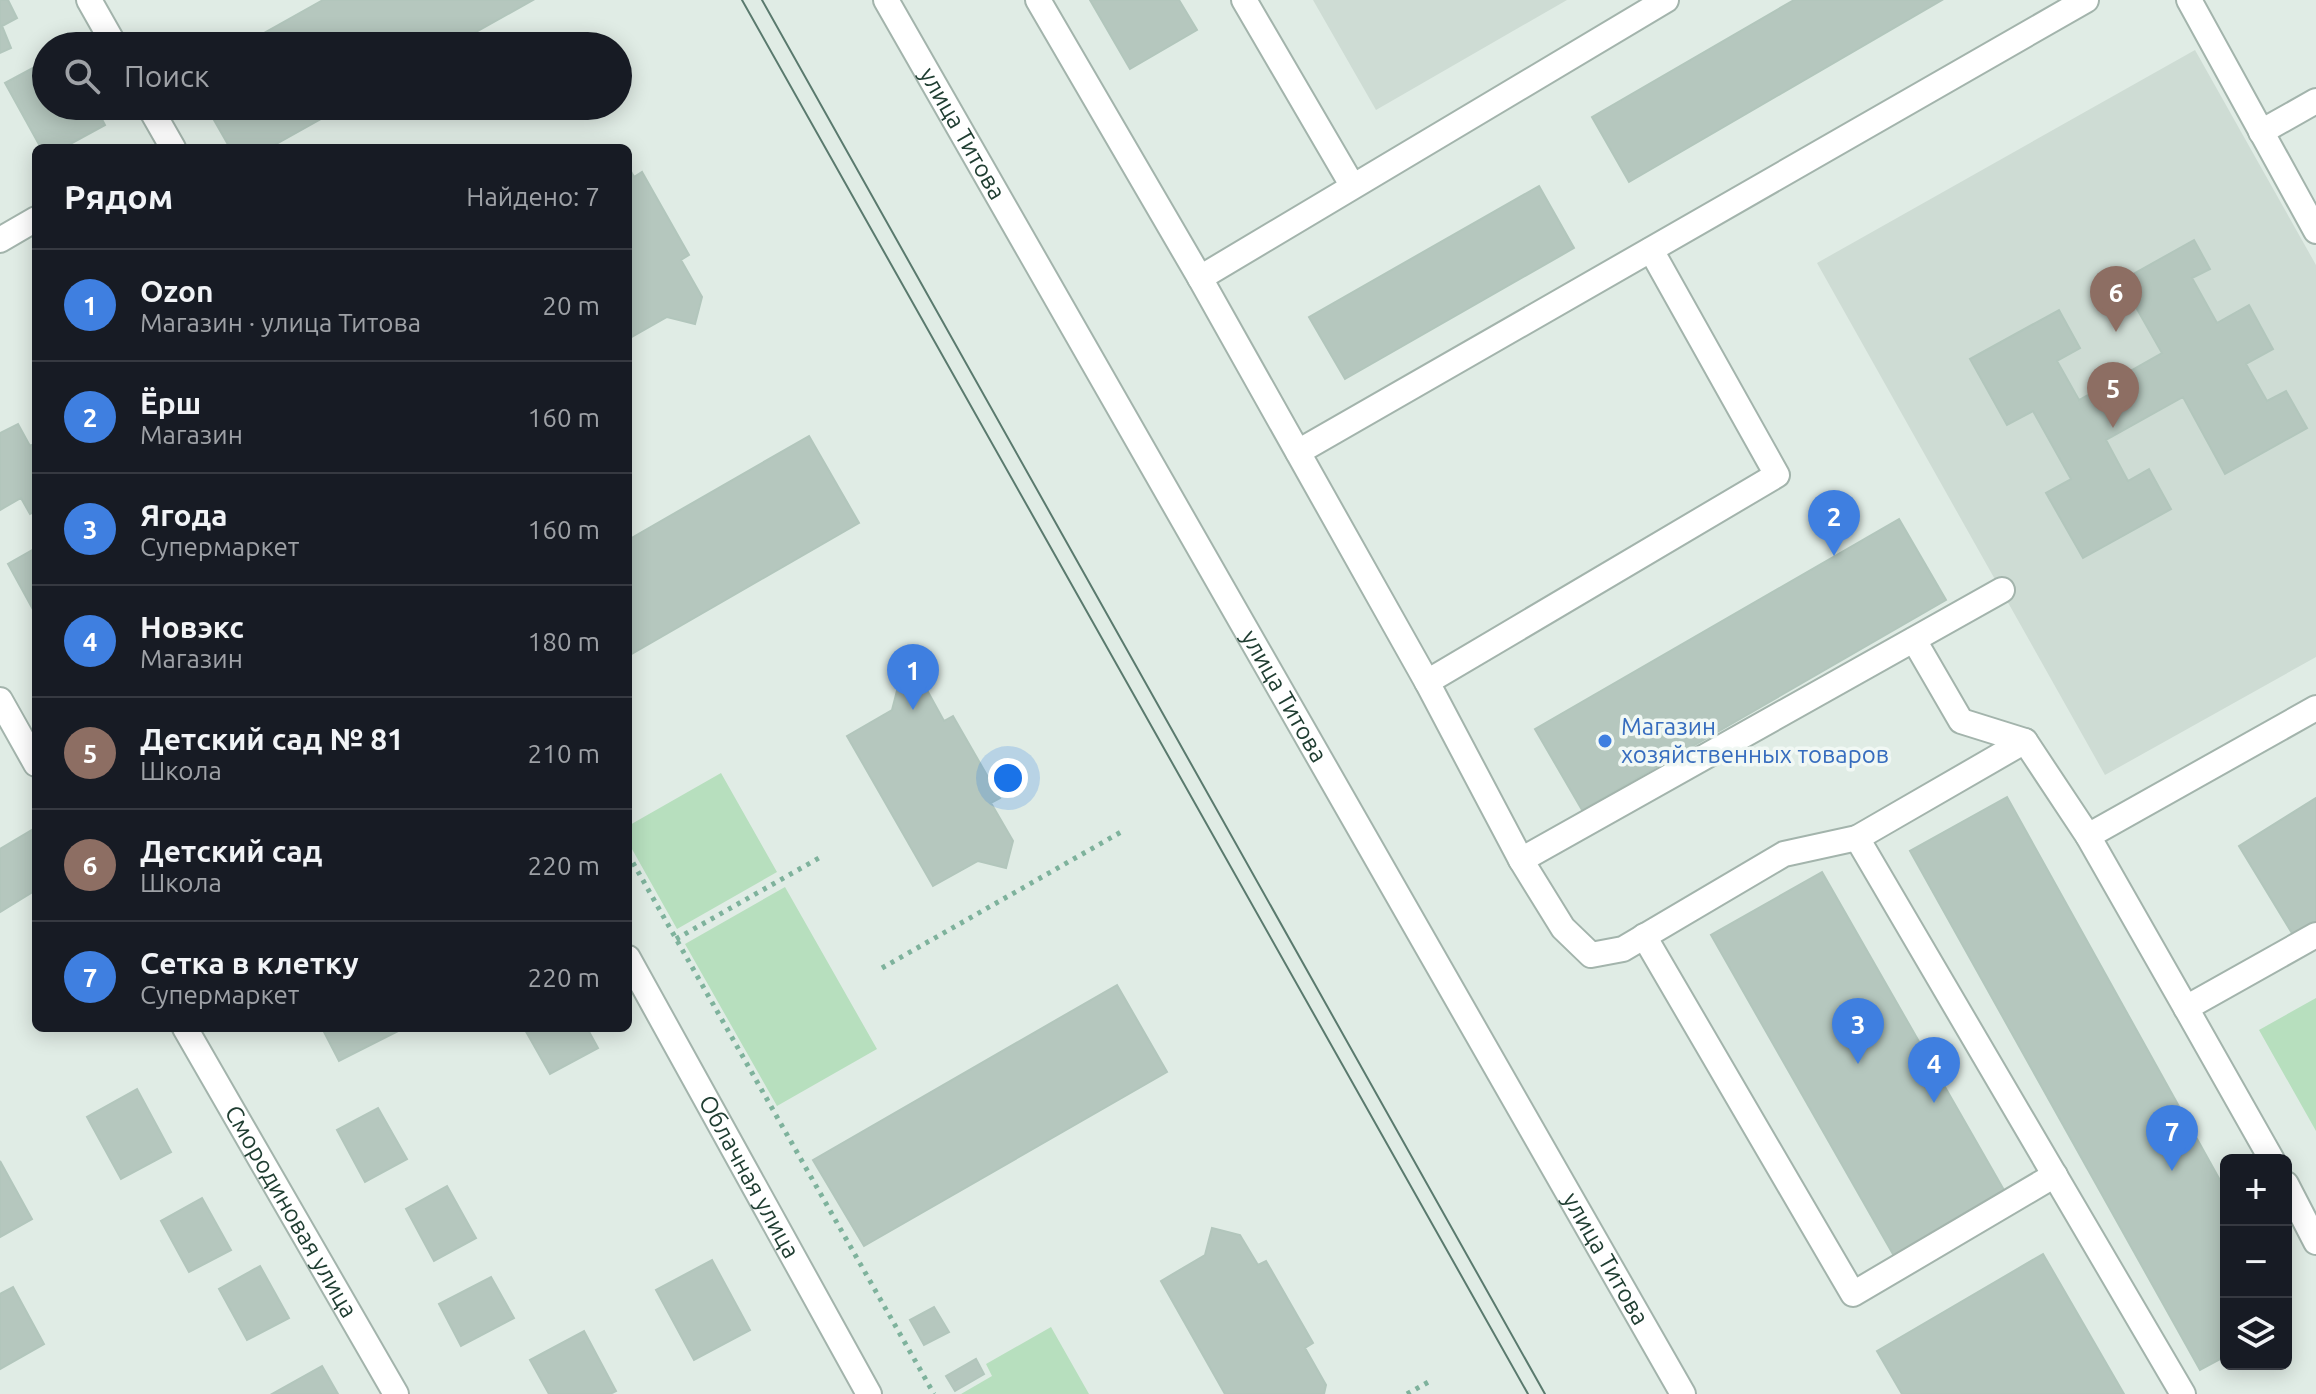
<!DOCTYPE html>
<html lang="ru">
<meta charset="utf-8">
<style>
:root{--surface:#171b24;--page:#20242c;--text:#f1f3f6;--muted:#9ea1a6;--line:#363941;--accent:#db2777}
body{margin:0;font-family:Ubuntu,sans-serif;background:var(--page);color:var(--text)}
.controls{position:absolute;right:24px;bottom:24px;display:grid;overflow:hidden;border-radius:12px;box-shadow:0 4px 20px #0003}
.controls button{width:72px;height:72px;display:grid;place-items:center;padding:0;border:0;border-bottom:2px solid var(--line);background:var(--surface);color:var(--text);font:40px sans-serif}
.you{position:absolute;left:1008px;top:778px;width:28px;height:28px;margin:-20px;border:6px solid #fff;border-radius:50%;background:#1a73e8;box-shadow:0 0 0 12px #1a73e833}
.badge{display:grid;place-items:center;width:52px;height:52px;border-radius:50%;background:var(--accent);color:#fff;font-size:26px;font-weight:700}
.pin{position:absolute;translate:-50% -66px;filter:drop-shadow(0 2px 4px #0008)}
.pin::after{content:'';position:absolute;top:42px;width:28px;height:24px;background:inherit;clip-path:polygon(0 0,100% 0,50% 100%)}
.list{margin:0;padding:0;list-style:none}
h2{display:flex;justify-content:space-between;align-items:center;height:104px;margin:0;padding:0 32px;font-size:34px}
h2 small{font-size:26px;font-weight:400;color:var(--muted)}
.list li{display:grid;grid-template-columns:52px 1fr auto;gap:24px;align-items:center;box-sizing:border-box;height:112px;padding:0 32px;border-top:2px solid var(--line)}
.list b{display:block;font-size:30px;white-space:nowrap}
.list p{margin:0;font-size:26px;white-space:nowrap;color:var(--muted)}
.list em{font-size:26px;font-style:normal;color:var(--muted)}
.icon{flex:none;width:44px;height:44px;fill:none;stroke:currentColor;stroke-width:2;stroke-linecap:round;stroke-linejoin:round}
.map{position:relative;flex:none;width:2316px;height:1394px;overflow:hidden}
.search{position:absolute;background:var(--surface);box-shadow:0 4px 20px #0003;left:32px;top:32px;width:600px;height:88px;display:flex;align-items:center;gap:20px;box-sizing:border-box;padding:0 28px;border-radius:44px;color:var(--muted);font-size:30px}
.panel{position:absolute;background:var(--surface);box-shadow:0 4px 20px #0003;left:32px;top:144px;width:600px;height:888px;border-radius:12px}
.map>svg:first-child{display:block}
.built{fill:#cedcd4}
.green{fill:#b7dfbe}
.building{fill:#b5c7be;stroke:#b2c6bc;stroke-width:2}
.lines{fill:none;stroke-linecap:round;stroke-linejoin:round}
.minor-casing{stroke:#a3b4ac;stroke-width:28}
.path{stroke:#7eb29c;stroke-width:5;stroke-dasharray:4 6;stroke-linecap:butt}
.minor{stroke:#fff;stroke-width:24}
.tram{stroke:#5a7a6e;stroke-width:2}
.shop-dot{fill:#3f7fe0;stroke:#f1f8f4;stroke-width:3}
.labels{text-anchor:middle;stroke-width:7;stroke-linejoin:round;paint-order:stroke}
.street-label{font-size:24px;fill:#203e32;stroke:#f1f8f4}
.shop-label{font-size:24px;fill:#366cbe;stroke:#f1f8f4;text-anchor:start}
</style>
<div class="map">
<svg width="2316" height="1394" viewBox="0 0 2316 1394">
<rect width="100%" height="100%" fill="#e0ece5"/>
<path class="built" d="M1313 0H1567L1376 110Z
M2195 50 2316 265V657L2105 775 1817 263Z"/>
<path class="green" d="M721 773 777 872 677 929 628 842V826Z
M785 887 877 1049 777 1106 685 944Z
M2316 998V1131L2259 1030Z
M1051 1327 1089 1394H961L992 1376 986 1364Z"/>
<path class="building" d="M0 0H8L17 18 2 26 11 48 0 53Z
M323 0H533L451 46H241Z
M1090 0H1179L1197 30 1130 69Z
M1794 0H1942L1629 182 1592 117Z
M46 61V106H95L105 125 63 148H41L5 83Z
M206 106H344L269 148H230Z
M628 166 634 177 642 172 689 255 681 260 702 297 695 324 667 317 628 339Z
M1539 186 1574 248 1345 379 1309 317Z
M2194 240 2210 269 2192 278 2217 323 2249 305 2273 349 2246 364 2267 401 2286 391 2307 428 2225 474 2183 397 2106 440 2128 481 2149 469 2171 509 2083 558 2046 493 2071 479 2033 411 2007 425 1970 359 2059 310 2080 348 2057 361 2079 400 2162 353 2121 281Z
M18 424 30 446 36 443V511L30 514 21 498 0 510V433Z
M809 436 859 523 628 656V540Z
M1899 519 1946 600 1582 810 1535 729Z
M36 548V615L8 564Z
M899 683 927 690 944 721 953 716 1000 798 991 803 1013 841 1006 868 978 861 933 886 847 736 892 710Z
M2007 797 2226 1191V1356L2200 1370 1910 851Z
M2316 798V925L2295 938 2239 846Z
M32 830 36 837V890L0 912V849Z
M1822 872 2005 1192 1894 1256 1711 935Z
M1117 985 1167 1072 864 1246 813 1160Z
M322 1028H396L398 1031 339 1061Z
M524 1028H587L598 1048 550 1074Z
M137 1089 171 1152 121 1179 87 1117Z
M378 1108 407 1159 365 1182 337 1130Z
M0 1161 32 1219 0 1237Z
M447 1186 476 1238 434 1261 406 1209Z
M202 1198 231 1250 189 1272 161 1221Z
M1212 1228 1240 1235 1258 1265 1266 1261 1313 1343 1305 1348 1326 1385 1324 1394H1225L1161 1281 1205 1255Z
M2043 1254 2124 1394H1902L1877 1351Z
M712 1260 750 1330 694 1360 656 1290Z
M260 1266 289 1318 247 1340 219 1289Z
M491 1277 514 1318 461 1346 439 1304Z
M13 1287 44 1344 0 1369V1294Z
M934 1307 949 1332 924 1345 910 1320Z
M584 1331 616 1391 610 1394H549L530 1360Z
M976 1359 984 1374 955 1391 946 1376Z
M322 1366 338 1394H272Z"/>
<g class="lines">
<defs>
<g id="minor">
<path d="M89 0 115 46"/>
<path id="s1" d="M886 0 1683 1394"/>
<path d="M1038 0 1200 278 1427 682 1777 475 1651 250"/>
<path d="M1244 0 1352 185"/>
<path d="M2189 0 2316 231"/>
<path d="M149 106 173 148"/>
<path d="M2261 132 2316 101"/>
<path d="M0 240 36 219"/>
<path d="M1200 278 1666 0"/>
<path d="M1298 452 2086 0"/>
<path d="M1914 640 1961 721 2025 741 2088 836 2186 1008 2316 935"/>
<path d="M1427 682 1521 860 2002 590"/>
<path d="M0 700 36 764"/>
<path d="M2025 741 1857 838 2183 1394"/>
<path d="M2088 836 2316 708"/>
<path d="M1521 860 1563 928 1591 955 1623 949 1784 854 1857 838"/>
<path d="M1644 936 1853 1294 2055 1175"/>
<path id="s2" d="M628 958 869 1394"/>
<path d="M2186 1008 2272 1160"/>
<path id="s3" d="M185 1028 396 1394"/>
<path d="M2286 1184 2316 1242"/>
</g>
</defs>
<use href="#minor" class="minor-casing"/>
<path class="path" d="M628 854 934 1394
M676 939 819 858
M882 968 1121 832
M1407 1394 1432 1380"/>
<use href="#minor" class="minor"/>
<path class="tram" d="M742 0 1528 1394
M762 0 1545 1394"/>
</g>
<circle class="shop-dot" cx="1605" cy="741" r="8"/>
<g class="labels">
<g class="street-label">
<text dy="8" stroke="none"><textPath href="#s1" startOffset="154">улица Титова</textPath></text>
<text dy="8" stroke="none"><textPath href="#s1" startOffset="802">улица Титова</textPath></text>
<text dy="8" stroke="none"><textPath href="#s2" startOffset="250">Облачная улица</textPath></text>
<text dy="8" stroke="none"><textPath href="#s3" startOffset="212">Смородиновая улица</textPath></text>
<text dy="8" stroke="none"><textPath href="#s1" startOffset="1450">улица Титова</textPath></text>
</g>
<g class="shop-label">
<text x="1621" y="735">Магазин<tspan x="1621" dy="28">хозяйственных товаров</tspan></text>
</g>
</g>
</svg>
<div class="controls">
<button>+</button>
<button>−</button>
<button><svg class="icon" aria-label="layers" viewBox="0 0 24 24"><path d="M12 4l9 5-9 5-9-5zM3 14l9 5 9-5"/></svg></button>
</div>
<div class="you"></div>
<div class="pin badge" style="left:913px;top:710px;background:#3f7fe0">1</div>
<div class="pin badge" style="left:1834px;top:556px;background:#3f7fe0">2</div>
<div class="pin badge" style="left:1858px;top:1064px;background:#3f7fe0">3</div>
<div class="pin badge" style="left:1934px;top:1103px;background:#3f7fe0">4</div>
<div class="pin badge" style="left:2113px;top:428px;background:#8d6e63">5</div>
<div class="pin badge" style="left:2116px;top:332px;background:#8d6e63">6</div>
<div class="pin badge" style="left:2172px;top:1171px;background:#3f7fe0">7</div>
<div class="search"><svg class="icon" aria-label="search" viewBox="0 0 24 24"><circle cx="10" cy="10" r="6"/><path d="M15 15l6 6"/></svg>Поиск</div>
<section class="panel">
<h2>Рядом<small>Найдено: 7</small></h2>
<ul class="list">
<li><span class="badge" style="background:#3f7fe0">1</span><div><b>Ozon</b><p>Магазин · улица Титова</p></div><em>20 m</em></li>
<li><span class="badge" style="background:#3f7fe0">2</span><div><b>Ёрш</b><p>Магазин</p></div><em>160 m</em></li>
<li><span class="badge" style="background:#3f7fe0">3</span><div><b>Ягода</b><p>Супермаркет</p></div><em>160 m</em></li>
<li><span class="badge" style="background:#3f7fe0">4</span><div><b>Новэкс</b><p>Магазин</p></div><em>180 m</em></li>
<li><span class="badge" style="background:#8d6e63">5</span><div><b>Детский сад № 81</b><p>Школа</p></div><em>210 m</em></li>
<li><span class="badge" style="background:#8d6e63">6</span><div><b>Детский сад</b><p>Школа</p></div><em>220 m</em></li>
<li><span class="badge" style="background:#3f7fe0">7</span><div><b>Сетка в клетку</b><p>Супермаркет</p></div><em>220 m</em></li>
</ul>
</section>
</div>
